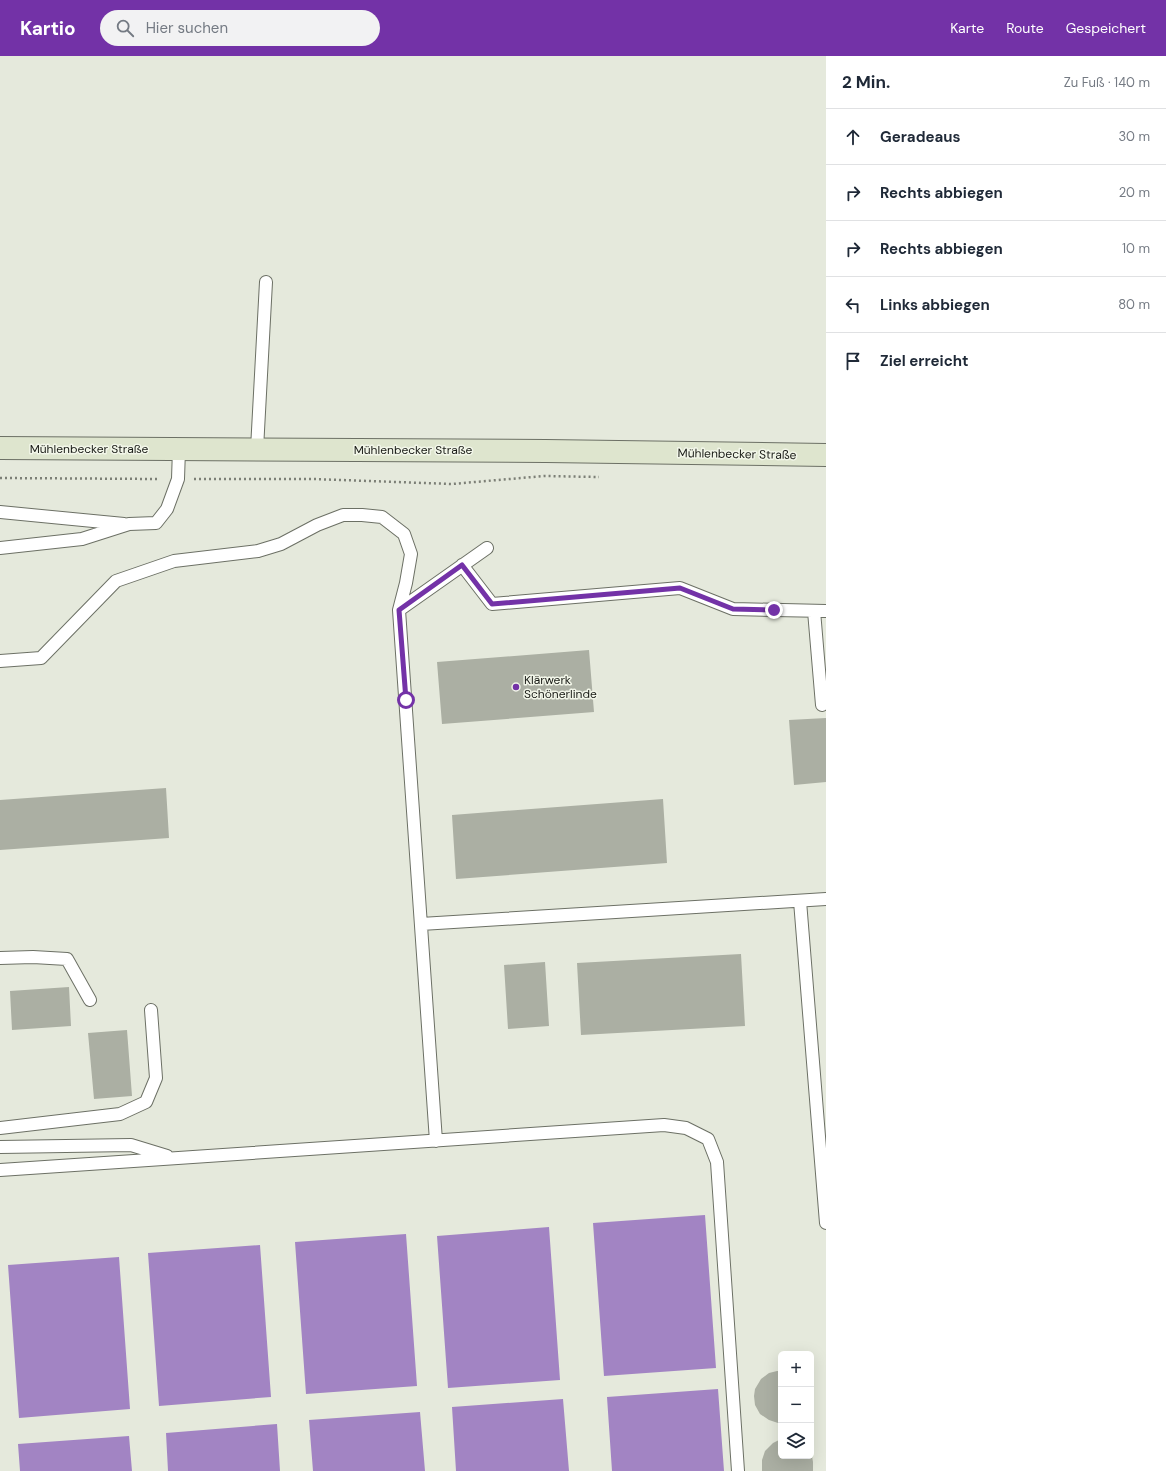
<!DOCTYPE html>
<html lang="de">
<meta charset="utf-8">
<style>
:root{--surface:#fff;--page:#f2f2f3;--text:#1f2937;--muted:#747a83;--line:#e0e1e3;--accent:#7332a7}
body{margin:0;font-family:"DM Sans",sans-serif;background:var(--page);color:var(--text)}
.controls{position:absolute;right:12px;bottom:12px;display:grid;overflow:hidden;border-radius:6px;box-shadow:0 4px 16px #0002}
.controls button{width:36px;height:36px;display:grid;place-items:center;padding:0;border:0;border-bottom:1px solid var(--line);background:var(--surface);color:var(--text);font:20px sans-serif}
.stop{position:absolute;width:12px;height:12px;margin:-9px;border:3px solid #7332a7;border-radius:50%;background:#fff}
.stop.end{background:#7332a7;border-color:#fff;box-shadow:0 1px 4px #0008}
.list{margin:0;padding:0;list-style:none}
h2{display:flex;justify-content:space-between;align-items:center;height:52px;margin:0;padding:0 16px;font-size:17px}
h2 small{font-size:13px;font-weight:400;color:var(--muted)}
.list li{display:grid;grid-template-columns:26px 1fr auto;gap:12px;align-items:center;box-sizing:border-box;height:56px;padding:0 16px;border-top:1px solid var(--line)}
.list b{display:block;font-size:15px;white-space:nowrap}
.list em{font-size:13px;font-style:normal;color:var(--muted)}
.icon{flex:none;width:22px;height:22px;fill:none;stroke:currentColor;stroke-width:2;stroke-linecap:round;stroke-linejoin:round}
.map{position:relative;flex:none;width:826px;height:1415px;overflow:hidden}
header{display:flex;align-items:center;gap:24px;box-sizing:border-box;height:56px;padding:0 20px;background:var(--accent);color:#fff}
header strong{font-size:19px}
nav{display:flex;gap:22px;margin-inline-start:auto;font-size:14px}
.search{width:280px;height:36px;background:var(--page);display:flex;align-items:center;gap:10px;box-sizing:border-box;padding:0 14px;border-radius:22px;color:var(--muted);font-size:15px}
main{display:flex}
aside{flex:1;background:var(--surface)}
.map>svg:first-child{display:block}
.water{fill:#a284c3}
.building{fill:#abafa3}
.lines{fill:none;stroke-linecap:round;stroke-linejoin:round}
.lane-casing{stroke:#6c7065;stroke-width:14}
.secondary-casing{stroke:#6c7065;stroke-width:24}
.path{stroke:#7c7f76;stroke-width:2.5;stroke-dasharray:2 3;stroke-linecap:butt}
.lane{stroke:#fff;stroke-width:12}
.secondary{stroke:#dee5ce;stroke-width:22}
.route{stroke:#7332a7;stroke-width:5}
.poi-dot{fill:#7332a7;stroke:#f2f6e9;stroke-width:1.5}
.labels{text-anchor:middle;stroke-width:3;stroke-linejoin:round;paint-order:stroke}
.street-label{font-size:12px;fill:#191b16;stroke:#f2f6e9}
.poi-label{font-size:12px;fill:#191b16;stroke:#f2f6e9;text-anchor:start}
</style>
<header>
<strong>Kartio</strong>
<div class="search"><svg class="icon" aria-label="search" viewBox="0 0 24 24"><circle cx="10" cy="10" r="6"/><path d="M15 15l6 6"/></svg>Hier suchen</div>
<nav><a>Karte</a><a>Route</a><a>Gespeichert</a></nav>
</header>
<main>
<div class="map">
<svg width="826" height="1415" viewBox="0 0 826 1415">
<rect width="100%" height="100%" fill="#e5e9dc"/>
<path class="water" d="M705 1159 716 1312 604 1320 593 1167Z
M549 1171 560 1324 448 1332 437 1180Z
M406 1178 417 1330 306 1338 295 1186Z
M260 1189 271 1341 159 1350 148 1197Z
M119 1201 130 1353 19 1362 8 1209Z
M718 1333 724 1415H612L607 1341Z
M563 1343 569 1415H456L452 1351Z
M420 1356 425 1415H313L309 1364Z
M277 1368 280 1415H168L166 1377Z
M129 1380 132 1415H20L18 1388Z"/>
<path class="building" d="M589 594 594 656 442 668 437 606Z
M826 662V726L794 729 789 664Z
M166 732 169 782 0 794V744Z
M663 743 667 807 456 823 452 759Z
M741 898 745 970 581 979 577 907Z
M545 906 549 970 508 973 504 909Z
M69 931 71 970 12 974 10 935Z
M127 974 132 1040 94 1043 88 977Z
M777 1315H781V1367H778L769 1364 760 1358 755 1349 754 1340 755 1333 761 1323 769 1317Z
M781 1383V1400H812L813 1406V1415H762V1404L765 1395 773 1387Z"/>
<g class="lines">
<defs>
<path id="lane" d="M257 393 266 226
M0 456 124 468
M0 492 82 483 129 468 156 467 167 453 178 423 179 393
M462 509 492 548 680 532 733 553 826 555
M399 554 487 492
M814 555 822 649
M0 605 41 602 116 525 174 505 258 495 281 488 317 469 343 459H362L382 461 404 478 411 498 406 527 399 554 436 1085
M800 845 826 1167
M421 868 826 843
M0 902 33 901 67 903 90 944
M0 1072 120 1058 146 1046 156 1022 151 954
M0 1091 131 1089 167 1100
M0 1114 664 1069 686 1072 708 1083 717 1106 738 1415"/>
<path id="secondary" d="M0 392 546 395 826 399"/>
</defs>
<use href="#lane" class="lane-casing"/>
<use href="#secondary" class="secondary-casing"/>
<path class="path" d="M0 422 159 423
M194 423H313L452 428 544 420 599 421"/>
<use href="#lane" class="lane"/>
<use href="#secondary" class="secondary"/>
</g>
<g class="lines">
<path class="route" d="M406 644 399 554 462 509 492 548 680 532 733 553 774 554"/>
</g>
<circle class="poi-dot" cx="516" cy="631" r="4"/>
<g class="labels">
<g class="street-label">
<text x="89" y="397">Mühlenbecker Straße</text>
<text x="413" y="398">Mühlenbecker Straße</text>
<text transform="translate(737 398) rotate(1)" y="4">Mühlenbecker Straße</text>
</g>
<g class="poi-label">
<text x="524" y="628">Klärwerk<tspan x="524" dy="14">Schönerlinde</tspan></text>
</g>
</g>
</svg>
<div class="controls">
<button>+</button>
<button>−</button>
<button><svg class="icon" aria-label="layers" viewBox="0 0 24 24"><path d="M12 4l9 5-9 5-9-5zM3 14l9 5 9-5"/></svg></button>
</div>
<div class="stop" style="left:406px;top:644px"></div>
<div class="stop end" style="left:774px;top:554px"></div>
</div>
<aside>
<h2>2 Min.<small>Zu Fuß · 140 m</small></h2>
<ul class="list">
<li><svg class="icon" aria-label="ahead" viewBox="0 0 24 24"><path d="M12 20V5M6 11l6-6 6 6"/></svg><div><b>Geradeaus</b></div><em>30 m</em></li>
<li><svg class="icon" aria-label="right" viewBox="0 0 24 24"><path d="M7 20v-9h11M14 6l5 5-5 5"/></svg><div><b>Rechts abbiegen</b></div><em>20 m</em></li>
<li><svg class="icon" aria-label="right" viewBox="0 0 24 24"><path d="M7 20v-9h11M14 6l5 5-5 5"/></svg><div><b>Rechts abbiegen</b></div><em>10 m</em></li>
<li><svg class="icon" aria-label="left" viewBox="0 0 24 24"><path d="M17 20v-9H6M10 6l-5 5 5 5"/></svg><div><b>Links abbiegen</b></div><em>80 m</em></li>
<li><svg class="icon" aria-label="arrive" viewBox="0 0 24 24"><path d="M6 21V4h12l-3 4 3 4H6"/></svg><div><b>Ziel erreicht</b></div></li>
</ul>
</aside>
</main>
